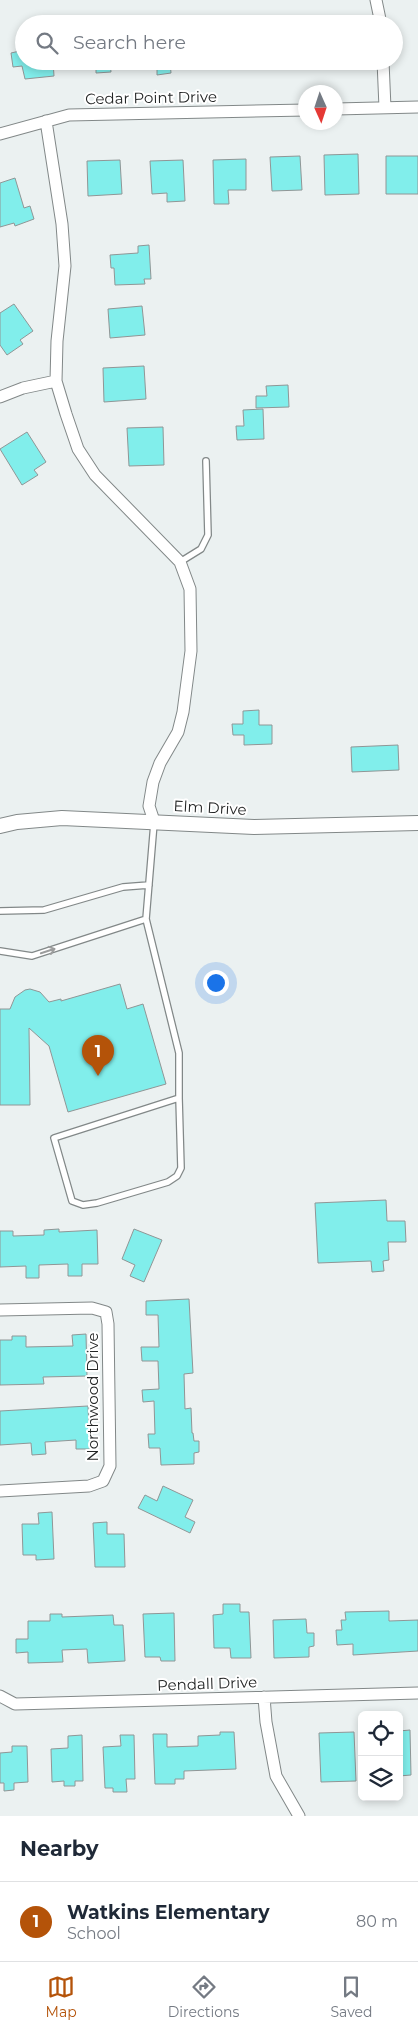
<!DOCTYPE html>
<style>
:root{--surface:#fff;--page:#f6f6f7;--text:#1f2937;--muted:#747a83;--line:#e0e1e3;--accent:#b45309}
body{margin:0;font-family:Montserrat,sans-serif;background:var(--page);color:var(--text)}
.controls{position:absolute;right:15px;bottom:15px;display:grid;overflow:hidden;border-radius:8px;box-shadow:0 2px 8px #0003}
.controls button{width:45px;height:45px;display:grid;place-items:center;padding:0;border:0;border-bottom:1px solid var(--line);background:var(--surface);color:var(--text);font:25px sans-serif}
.compass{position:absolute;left:298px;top:85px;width:45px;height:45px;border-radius:50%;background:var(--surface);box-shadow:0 2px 8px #0003;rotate:177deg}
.you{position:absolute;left:215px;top:982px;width:18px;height:18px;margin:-12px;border:4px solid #fff;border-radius:50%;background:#1a73e8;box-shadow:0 0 0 8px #1a73e833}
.badge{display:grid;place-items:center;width:32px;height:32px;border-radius:50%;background:var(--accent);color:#fff;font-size:16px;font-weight:700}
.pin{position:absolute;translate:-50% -41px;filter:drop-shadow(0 1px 2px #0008)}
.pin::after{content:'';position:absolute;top:26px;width:18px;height:15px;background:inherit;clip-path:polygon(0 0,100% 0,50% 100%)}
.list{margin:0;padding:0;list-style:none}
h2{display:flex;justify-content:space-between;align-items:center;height:65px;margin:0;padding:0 20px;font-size:21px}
h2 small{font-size:16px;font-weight:400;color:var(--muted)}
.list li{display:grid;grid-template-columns:32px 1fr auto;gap:15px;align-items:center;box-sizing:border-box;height:80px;padding:0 20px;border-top:1px solid var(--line)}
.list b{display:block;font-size:19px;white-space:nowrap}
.list p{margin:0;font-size:16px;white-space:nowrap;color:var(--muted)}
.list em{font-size:16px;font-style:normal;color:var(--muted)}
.icon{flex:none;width:28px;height:28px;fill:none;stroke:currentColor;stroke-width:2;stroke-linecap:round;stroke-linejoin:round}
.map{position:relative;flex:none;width:418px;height:1816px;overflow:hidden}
.search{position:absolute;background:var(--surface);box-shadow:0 2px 8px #0003;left:15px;right:15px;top:15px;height:55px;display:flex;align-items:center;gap:12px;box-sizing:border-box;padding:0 18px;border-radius:28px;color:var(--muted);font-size:19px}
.sheet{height:145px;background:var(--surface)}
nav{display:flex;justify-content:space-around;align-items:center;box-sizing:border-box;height:70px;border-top:1px solid var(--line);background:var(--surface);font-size:14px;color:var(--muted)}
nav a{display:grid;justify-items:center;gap:2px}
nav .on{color:var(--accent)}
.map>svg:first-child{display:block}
.building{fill:#81eeeb;stroke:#909696}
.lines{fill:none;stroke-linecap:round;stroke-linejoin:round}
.service-casing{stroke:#828888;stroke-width:8}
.minor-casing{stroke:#828888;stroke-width:13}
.tertiary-casing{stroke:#828888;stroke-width:16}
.service{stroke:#fff;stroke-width:5.5}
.minor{stroke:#fff;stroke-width:11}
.tertiary{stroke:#fff;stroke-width:14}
.oneway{stroke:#9c9d9d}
.labels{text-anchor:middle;stroke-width:4;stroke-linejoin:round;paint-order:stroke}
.street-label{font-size:15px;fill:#242626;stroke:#fff}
</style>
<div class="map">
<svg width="418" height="1816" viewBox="0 0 418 1816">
<rect width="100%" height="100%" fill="#ebf1f1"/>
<path class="building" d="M24 50V61H53L54 76 25 79 22 66 13 67 11 53Z
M96 61H110L111 72 96 73Z
M157 61H170L171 73 157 75Z
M358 154 359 194 325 195 324 155Z
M300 156 302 190 272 191 270 157Z
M386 156H418V194H386Z
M246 159V190H228L229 204H214L213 160Z
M120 160 122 194 88 196 87 161Z
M183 160 185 201 167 202V193L152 194 150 161Z
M15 178 24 208 30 206 34 219 15 226 14 223 0 227V183Z
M149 245 151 279H144L145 284 115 285 114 268H111L110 255 138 253V246Z
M14 304 33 331 20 340 23 344 7 355 0 345V313Z
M142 306 145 335 110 338 108 309Z
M144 366 146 399 104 402 103 368Z
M288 385 289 407 256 408V396H267L266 386Z
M263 409 264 439 237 440 236 426H244L243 410Z
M163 427 164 465 129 466 127 428Z
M27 432 46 462 34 470 38 475 22 485 0 449Z
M259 710V725H272V744L244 745V735H233L232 724H243V711Z
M398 745 399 770 352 772 351 747Z
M120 984 127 1009 143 1004 166 1084 68 1112 49 1046 29 1028 30 1105H0V1009H10L15 997 25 990 30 989 40 992 49 1002 61 999V1001Z
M386 1200 387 1221H405L406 1242H388L389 1260 383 1261 384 1271 372 1272 371 1261 318 1263 315 1203Z
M59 1229V1232L97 1230 98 1264H82V1276H68V1264L39 1265V1278H26V1266L0 1267V1231H13V1236L44 1235V1230Z
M134 1229 162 1240 144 1282 130 1276 135 1265 122 1259Z
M189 1299 193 1373 184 1374 185 1409 191 1408 192 1433H193L194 1441H199V1452L194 1453V1464L161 1465 160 1448H149L148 1434H155L154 1401 143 1402 142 1390 159 1389 158 1361H142L141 1347H159L158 1315H146V1301Z
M86 1334 87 1376 43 1377 44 1384 0 1385V1340H12V1336H26V1347L73 1346 72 1335Z
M88 1406 90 1449H76V1440L45 1442 46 1454 32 1455 31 1443 0 1445V1411Z
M163 1486 193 1500 185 1517 195 1522 190 1533 138 1508 145 1495 157 1501Z
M52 1512 54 1559 36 1560V1555H23L22 1524H39L38 1513Z
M107 1522V1534H124L125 1567H95L93 1523Z
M223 1604H240V1612H249L251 1658H231L230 1648H214L213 1615 223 1614Z
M389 1611V1621L418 1620V1651L353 1655V1644L337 1645 336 1630H342L341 1620H346L345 1612Z
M174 1613 175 1661H161L160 1657H145L143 1614Z
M50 1614H62V1617L113 1615 114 1625H123L125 1661 88 1663 87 1649 62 1650 63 1662 28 1663V1652L16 1653V1639H28V1621H50Z
M306 1619 307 1633H314V1646L309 1647V1657L274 1658 273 1620Z
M410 1730 411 1775 399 1776V1731Z
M220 1732H234L236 1769 184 1771V1779H175V1784H155L153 1734H167V1747L198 1746V1736L220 1735Z
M354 1732 356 1781 321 1782 319 1733Z
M82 1735 83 1781H75V1786H64V1781L52 1782 51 1749 68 1748V1736Z
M120 1735H134L135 1779H126L127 1792H113V1788H105L103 1747 121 1746Z
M12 1746H27L28 1782 14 1783V1790L4 1791V1783H0V1753L12 1752Z"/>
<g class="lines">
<defs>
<path id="service" d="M180 562 201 549 208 535 206 461
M154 823 146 919 179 1053V1098L54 1138 72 1201 83 1205 97 1203 168 1182 177 1176 181 1168 179 1098
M0 911 44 910 123 887 149 885
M0 951 32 956 146 919"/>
<path id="minor" d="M376 0 381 24
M383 61 385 108
M336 109 418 107
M46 121 62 224 65 266 57 341 56 381 66 414 78 449 95 475 180 562 190 589 191 651 183 712 178 732 160 763 153 782 149 806 154 821
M0 134 69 115 306 110
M0 397 23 388 56 381
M0 1310 92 1308 106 1312 108 1324 110 1466 103 1481 89 1486 0 1491
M0 1696 15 1704 418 1693
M264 1697 266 1722 276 1776 299 1816"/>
<path id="tertiary" d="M0 826 17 822 62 818 254 827 418 823"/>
</defs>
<use href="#service" class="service-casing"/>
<use href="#minor" class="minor-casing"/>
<use href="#tertiary" class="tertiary-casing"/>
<use href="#service" class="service"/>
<use href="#minor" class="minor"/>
<use href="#tertiary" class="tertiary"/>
</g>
<defs><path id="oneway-shaft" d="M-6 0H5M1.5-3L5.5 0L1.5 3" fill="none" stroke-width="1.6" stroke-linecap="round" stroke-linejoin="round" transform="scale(1.25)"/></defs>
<use class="oneway" href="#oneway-shaft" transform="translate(48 951) rotate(-18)"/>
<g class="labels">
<g class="street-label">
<text transform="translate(151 98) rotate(-1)" y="5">Cedar Point Drive</text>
<text transform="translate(210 808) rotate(3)" y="5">Elm Drive</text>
<text transform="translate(93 1397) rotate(-90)" y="5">Northwood Drive</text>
<text transform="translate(207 1684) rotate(-2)" y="5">Pendall Drive</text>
</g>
</g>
</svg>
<div class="controls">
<button><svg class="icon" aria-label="locate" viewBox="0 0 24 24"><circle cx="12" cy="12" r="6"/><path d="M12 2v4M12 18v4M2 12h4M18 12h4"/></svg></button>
<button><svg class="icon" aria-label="layers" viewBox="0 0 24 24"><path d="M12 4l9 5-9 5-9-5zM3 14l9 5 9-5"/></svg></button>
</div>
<svg class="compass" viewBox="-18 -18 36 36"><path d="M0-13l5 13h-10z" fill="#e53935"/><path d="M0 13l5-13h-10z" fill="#747a83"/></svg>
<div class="you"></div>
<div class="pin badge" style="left:98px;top:1076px">1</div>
<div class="search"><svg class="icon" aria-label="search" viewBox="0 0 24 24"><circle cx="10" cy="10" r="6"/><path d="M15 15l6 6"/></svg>Search here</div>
</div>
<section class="sheet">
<h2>Nearby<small></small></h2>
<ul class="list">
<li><span class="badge">1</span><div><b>Watkins Elementary</b><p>School</p></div><em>80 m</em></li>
</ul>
</section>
<nav>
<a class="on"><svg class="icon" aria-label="map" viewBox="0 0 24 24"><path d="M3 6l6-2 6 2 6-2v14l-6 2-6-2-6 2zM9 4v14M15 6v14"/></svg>Map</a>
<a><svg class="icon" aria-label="directions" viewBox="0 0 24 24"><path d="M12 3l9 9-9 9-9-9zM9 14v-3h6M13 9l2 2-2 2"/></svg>Directions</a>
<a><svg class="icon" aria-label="saved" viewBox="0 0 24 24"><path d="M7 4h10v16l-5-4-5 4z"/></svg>Saved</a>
</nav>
